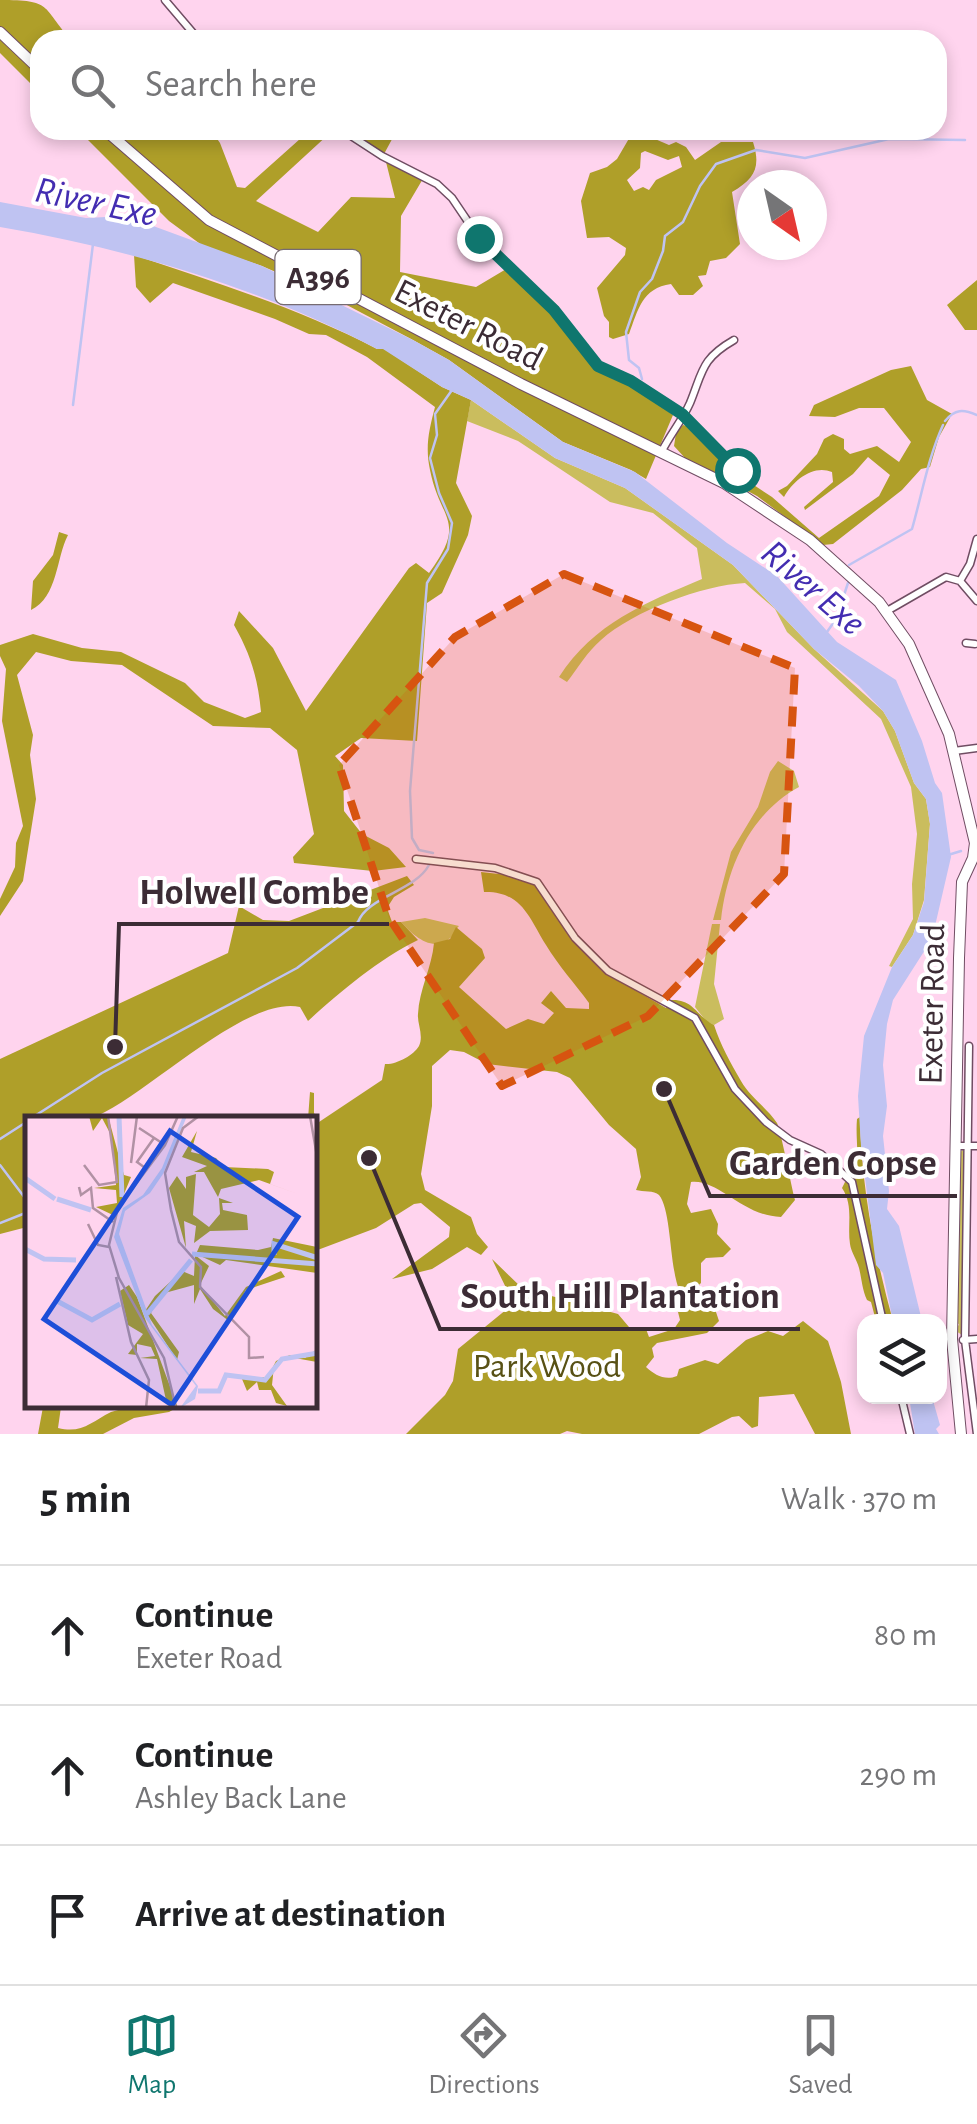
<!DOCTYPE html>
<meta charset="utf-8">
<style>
:root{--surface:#fff;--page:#f2f2f2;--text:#202124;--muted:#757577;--line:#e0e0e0;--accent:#0f766e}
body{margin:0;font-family:"Alegreya Sans",sans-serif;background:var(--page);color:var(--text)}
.controls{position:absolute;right:30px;bottom:30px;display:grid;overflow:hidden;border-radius:20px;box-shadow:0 5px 15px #0003}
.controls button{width:90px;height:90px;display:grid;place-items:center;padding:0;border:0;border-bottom:2px solid var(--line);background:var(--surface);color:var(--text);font:50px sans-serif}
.compass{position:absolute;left:737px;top:170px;width:90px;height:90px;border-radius:50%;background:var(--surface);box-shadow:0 5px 15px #0003;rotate:146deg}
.stop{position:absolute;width:30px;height:30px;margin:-22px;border:8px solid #0f766e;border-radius:50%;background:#fff}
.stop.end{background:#0f766e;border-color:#fff;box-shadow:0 2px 10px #0008}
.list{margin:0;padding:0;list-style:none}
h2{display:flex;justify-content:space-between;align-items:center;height:130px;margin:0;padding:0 40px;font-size:42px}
h2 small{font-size:32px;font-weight:400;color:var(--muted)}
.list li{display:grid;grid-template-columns:65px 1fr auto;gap:30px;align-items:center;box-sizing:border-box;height:140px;padding:0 40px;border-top:2px solid var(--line)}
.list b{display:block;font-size:38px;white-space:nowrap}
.list p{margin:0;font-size:32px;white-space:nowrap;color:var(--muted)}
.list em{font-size:32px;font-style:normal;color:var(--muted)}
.icon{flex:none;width:55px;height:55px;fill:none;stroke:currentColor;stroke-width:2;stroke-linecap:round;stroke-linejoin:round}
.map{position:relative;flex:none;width:977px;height:1434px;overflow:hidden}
.search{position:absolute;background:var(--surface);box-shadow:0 5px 15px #0003;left:30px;right:30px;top:30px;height:110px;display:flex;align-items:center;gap:25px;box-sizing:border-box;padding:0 35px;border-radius:30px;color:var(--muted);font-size:38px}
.sheet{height:550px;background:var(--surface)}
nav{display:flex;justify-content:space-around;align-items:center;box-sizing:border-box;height:140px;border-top:2px solid var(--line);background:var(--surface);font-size:28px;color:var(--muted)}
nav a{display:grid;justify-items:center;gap:5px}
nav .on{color:var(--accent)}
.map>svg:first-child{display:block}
.green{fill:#cabd5e}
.forest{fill:#af9f29;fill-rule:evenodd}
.water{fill:#bfc3f2}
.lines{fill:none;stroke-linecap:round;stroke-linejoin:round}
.stream{stroke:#bfc3f2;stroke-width:2.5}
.street-casing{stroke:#704d63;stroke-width:9}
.primary-casing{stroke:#704d63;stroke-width:12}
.street{stroke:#fff;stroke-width:6}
.primary{stroke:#fff;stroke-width:10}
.route{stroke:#0f766e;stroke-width:12}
.marked{fill:#d75410;fill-opacity:0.2;stroke:#d75410;stroke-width:8;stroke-dasharray:20 12;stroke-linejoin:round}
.labels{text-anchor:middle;stroke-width:8;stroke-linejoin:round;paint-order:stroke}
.shield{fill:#fff;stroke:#766b72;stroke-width:2.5}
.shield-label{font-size:32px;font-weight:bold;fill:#3c2c35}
.street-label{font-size:35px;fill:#3c2c35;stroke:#fff}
.park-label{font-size:35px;fill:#585115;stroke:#fff}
.water-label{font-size:38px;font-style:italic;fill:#432db1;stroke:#fff}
.inset-river{fill:none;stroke:#bfc3f2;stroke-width:5}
.inset-road{fill:none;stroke:#b191a4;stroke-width:2.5}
.view{fill:#1d4ed8;fill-opacity:0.15;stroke:#1d4ed8;stroke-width:5}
.inset-edge{fill:none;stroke:#3c2c35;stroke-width:5}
.leader{fill:none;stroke:#3c2c35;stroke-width:4}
.callout-dot{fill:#3c2c35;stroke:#fff;stroke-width:4}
.callout-label{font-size:38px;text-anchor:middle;font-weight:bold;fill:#3c2c35;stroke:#fff;stroke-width:8;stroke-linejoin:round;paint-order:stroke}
</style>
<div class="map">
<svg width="977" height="1434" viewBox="0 0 977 1434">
<rect width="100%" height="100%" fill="#ffd4ee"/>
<path class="green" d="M471 400 555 458 625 488 733 565 814 649 883 711 895 731 914 783 926 799 930 824 924 900 913 935 892 967 889 966 913 919 912 884 917 834 911 787 881 719 787 632 775 609 745 583C703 585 633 611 601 640 587 652 578 668 567 682L559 677C594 623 645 603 702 579L697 548 653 513 610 502 518 441 467 421Z
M778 761 794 771 799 787C751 813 727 866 721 920H713L731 852 758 807 770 772Z
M425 918 459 926C455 930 454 936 449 939 431 953 412 934 401 922Z
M712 924H720L714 984 724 1019 714 1025 706 1021 695 1007Z
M963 1150 964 1168 962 1335 956 1331 959 1324 955 1323 959 1153Z"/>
<path class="forest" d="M0 0C53 0 41 6 71 40H40V93L0 53Z
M78 130H211L220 143 237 187 245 188 310 130 330 133 256 201 318 232 351 197 395 198 384 154 357 137 371 130H397L384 154 424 177 401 216 400 272 476 287 513 265 559 307 554 310 598 365 612 370 673 415 646 479 631 470 563 442 449 360 413 340 326 294 262 266 203 246 169 221Z
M634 130 669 145 676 142 686 147 695 160 721 142H753C761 167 755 179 732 192L740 244 726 258 710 261 706 275 698 276 703 286 693 295H679L671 284C642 288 638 310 629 334L613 339 609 337V322L604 316 597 288 625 255 626 248 609 237 587 238 581 201 590 173 607 167 617 159ZM645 151 668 160 679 156 682 167 656 180 649 190 643 187 634 191 627 180 640 168 641 153Z
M134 255C217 283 300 309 377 349L383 348 442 387 471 400 456 483 472 516 468 535 442 593 427 603 417 741 361 738 335 756 343 765 344 811 362 834 389 848 406 867 373 871 294 863 293 857 314 834 297 750 270 728 213 726 122 665 71 661 36 652 17 675 33 735 30 755 36 799 23 881 0 916V899L15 867 16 843 23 826 2 721 6 669 0 656V645L33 634 82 648 121 652 185 683 204 702 245 718 261 712C258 679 251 655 234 625L239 611 273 648 306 711 409 568 416 563 429 573C468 520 440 521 430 470 425 447 429 430 435 407L367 357 326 335 309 334 275 319 173 283 150 303 136 287Z
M977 280V330H965L947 305Z
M911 366 927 400 952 414 939 437 930 467 921 469 902 490 833 544 823 545 757 496 685 458 674 446 676 433 683 425 687 426 734 472 772 497 819 538 879 496 890 475 868 457 853 474 805 510 804 507 833 482 832 472C814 464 793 480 784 497L778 491 787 486 817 454 824 439 833 434 844 439V449L850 454 877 446 899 462 911 442 884 408H859L835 417 809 416 814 405 891 370Z
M59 532 68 535C56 558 58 597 31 610L33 581 53 555Z
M481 872 508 875 536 885 573 941 602 971 666 1008 671 1000C694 999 696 1016 714 1025 721 1046 730 1062 741 1081 750 1097 767 1108 777 1123 781 1131 791 1185 795 1200L781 1217C742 1216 719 1179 691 1182L687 1204 691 1213 711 1209 718 1224 717 1234 731 1249 723 1257 706 1258 701 1263V1283L688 1295 680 1292C669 1268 672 1211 659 1195 654 1190 643 1192 636 1190L641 1177 636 1149 609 1125 570 1078 557 1072 487 1064 464 1052 450 1050 432 1066V1106L421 1174 425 1190 471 1217 477 1234 488 1247 481 1255 467 1247 432 1269 392 1279 449 1237 450 1227 421 1203 414 1204 376 1228 315 1251V1119H308L310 1092 314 1093V1113L319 1122 382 1080 385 1064C396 1065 414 1055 419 1046 424 1035 417 1024 418 1014 419 990 432 967 434 943L450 939 456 927 482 949 485 958 459 987 506 1029 528 1019 544 1024 554 1013 541 1003 551 991 566 1008 589 1009V1003C575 984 558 965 546 945 529 918 522 891 484 892Z
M407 876 414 885 394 897 387 908 392 922H401L418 940C377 960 339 993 308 1021L300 1007C247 995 149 1093 97 1116 80 1125 48 1119 28 1119L27 1227 0 1234V1059L228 953 239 906 263 920 289 921Z
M860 1117C861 1186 875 1256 893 1321H876L871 1302 867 1300C862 1289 862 1280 859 1268 857 1260 851 1252 850 1244 847 1225 854 1206 842 1188L845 1182 853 1179C861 1160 855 1141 857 1119Z
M492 1259 522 1288 618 1314 629 1327 646 1329 649 1337 674 1329 680 1320 678 1312 706 1300 714 1306 719 1321 707 1333 657 1343 652 1348 654 1357 646 1367C655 1375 665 1381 677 1376L679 1369 705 1360 718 1364 746 1340 768 1331 783 1336 803 1321 828 1341 841 1382 851 1434H815L794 1394 759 1397 758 1426 752 1428 739 1416 732 1417 699 1434H582L567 1431 560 1434H406L445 1395 453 1381 458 1349 507 1309 510 1296Z
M136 1406 178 1407 169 1412 134 1418 103 1434H38L43 1407H61L58 1428C82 1434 91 1422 111 1412 119 1409 128 1409 136 1406Z"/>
<path class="water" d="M0 202 86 218 126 216 262 266 413 340 449 360 563 442 635 472 727 543 777 576 837 642 896 680 922 741 935 783 942 793 951 857 932 939 893 1000 887 1024 883 1065 887 1106 883 1136 889 1191 887 1209 899 1226 922 1321H893L883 1273 876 1265 861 1146 858 1096 864 1036 892 967 913 935 924 902 930 824 926 799 914 783 895 731 883 711 859 686 814 649 733 565 625 488 555 458 471 400 442 387 383 349H377C260 288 130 249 0 227Z
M909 1397H932L940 1425 936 1429 939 1434H915Z"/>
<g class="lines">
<path class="stream" d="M642 379 639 368 629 360 626 332 640 292 652 279 663 251 665 236 683 222 700 186 716 164 756 150 805 158 889 139 965 140
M73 405 93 244
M945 421C955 409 963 409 977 415
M849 565 912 529C922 494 928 458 943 425
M827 632 836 619 848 583
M433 853 419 850 412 838 410 791 427 583 448 549 452 523 439 493 430 458 437 435 435 414 452 390
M948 855 961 851
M30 1119 102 1073 297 968 358 922C367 897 415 891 429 865
M0 1139 28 1121
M0 1165 28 1202
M0 1223 28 1212"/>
<defs>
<path id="street" d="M165 0 199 40
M342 130 382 156 437 184 452 198 479 238 554 310 598 366 631 381 682 414 737 469
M662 451C670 435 683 419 690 403 703 371 701 359 734 340
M960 581 970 564 977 539
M887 611 946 577 960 581 977 601
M966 643 975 644
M954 751 977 748
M416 859 495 868 537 882 575 938 608 971 695 1018 735 1089 766 1122 790 1140 821 1154 852 1182 883 1322
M969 1046 965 1340 977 1434
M955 1146H977
M963 1340 977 1339
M901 1396 910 1434"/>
<path id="primary" d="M0 32 40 70
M105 130 209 220 521 384 724 483 810 540 879 602 909 644 949 734 975 843 973 858 962 882 959 958 952 1339 961 1434"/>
</defs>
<use href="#street" class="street-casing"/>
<use href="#primary" class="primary-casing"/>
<use href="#street" class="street"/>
<use href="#primary" class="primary"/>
</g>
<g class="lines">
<path class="route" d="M479 238 554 310 598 366 631 381 682 414 737 470"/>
</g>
<path class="marked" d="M564 574 795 668 784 874 648 1016 502 1086 389 918 339 765 455 637Z"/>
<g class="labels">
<rect class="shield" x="275.5" y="250" width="85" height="54" rx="8"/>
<g class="shield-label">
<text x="318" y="288">A396</text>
</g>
<g class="street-label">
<text transform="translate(469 324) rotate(27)" y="12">Exeter Road</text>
<text transform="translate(931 1004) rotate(-89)" y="12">Exeter Road</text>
</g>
<g class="park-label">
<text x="547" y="1377">Park Wood</text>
</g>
<g class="water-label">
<text transform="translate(96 201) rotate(12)" y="13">River Exe</text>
<text transform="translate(814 587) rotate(41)" y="13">River Exe</text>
</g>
</g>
<g transform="translate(25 1116)">
<rect width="292" height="292" fill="#ffd4ee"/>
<path d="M64 0H83L99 59 106 61 90 100 71 91 92 87 91 74 69 72 91 69 86 19 77 2 68 15ZM172 15 166 36 191 42 199 51 243 53 249 56 245 68 273 78 234 64 196 73 193 81 179 56H169L182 50 157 41ZM171 58 168 99 184 111 195 98 194 82 208 87H197L198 94 222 99 223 114 185 115 169 127 171 110 159 105 161 132 144 72 152 60 161 73V61ZM248 122 292 131V157L201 144 195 149 171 138 175 129 233 134 246 131ZM170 139 184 150 175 169 200 200 221 171 256 155 260 161 221 174 204 205 188 193 175 173 169 188V169L136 178 126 197 154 236 152 244 120 195 130 180 157 155 169 160ZM104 169 112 181 153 292 141 284 132 243 115 242 130 240 126 231 112 228V239L103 238 118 218 103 209 95 175ZM292 233V246L264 241 249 250 247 269 262 290 251 287 246 274H234L232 266 222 275 217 263 243 261 251 245 265 239 280 242Z" fill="#af9f29"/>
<path d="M158 0H162L138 58 125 77 100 95 94 118 127 209 173 270 170 283 155 292 171 270 120 202 89 121 98 92 118 79 137 52Z" fill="#bfc3f2"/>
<path class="inset-river" d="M94 0 97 81M0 62 30 83M32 83 66 94M0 133 19 143 51 144M167 138 293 148M249 139V128L293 142M32 185 67 204 95 188M122 198 166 144M173 275H194L201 259 240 264 257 243 293 237"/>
<path class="inset-road" d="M174 0 158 12 140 57 146 94 154 126 176 151 175 171 224 221V242L239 241M285 0 293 46M114 12 140 29M106 47 112 0M59 49 74 69 92 66 83 0M123 54 112 46 129 22M54 71 56 79 66 72 68 92 88 106M63 108 73 129 84 131M91 161 106 226 124 264 121 292M151 292 139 242 94 162 84 129 93 92 140 29 153 0"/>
<path class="view" d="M145 15 273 101 147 289 19 203Z"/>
<rect width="292" height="292" class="inset-edge"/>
</g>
<path class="leader" d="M115 1047L119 924H389M664 1089L710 1196H957M369 1158L440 1329H800"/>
<g class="callout-dot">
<circle cx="115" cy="1047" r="10"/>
<circle cx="664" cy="1089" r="10"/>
<circle cx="369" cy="1158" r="10"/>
</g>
<g class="callout-label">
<text x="254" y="904">Holwell Combe</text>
<text x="833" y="1175">Garden Copse</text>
<text x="620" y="1308">South Hill Plantation</text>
</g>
</svg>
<div class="controls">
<button><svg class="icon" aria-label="layers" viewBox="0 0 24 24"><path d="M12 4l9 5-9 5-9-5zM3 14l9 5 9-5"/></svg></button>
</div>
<svg class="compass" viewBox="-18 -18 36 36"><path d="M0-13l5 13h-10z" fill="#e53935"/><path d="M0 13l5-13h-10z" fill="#757577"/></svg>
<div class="stop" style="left:737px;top:470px"></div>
<div class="stop end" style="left:479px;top:238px"></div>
<div class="search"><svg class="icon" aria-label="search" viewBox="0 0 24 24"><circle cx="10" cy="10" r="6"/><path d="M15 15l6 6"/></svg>Search here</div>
</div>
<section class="sheet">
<h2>5 min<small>Walk · 370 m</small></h2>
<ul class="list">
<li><svg class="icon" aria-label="ahead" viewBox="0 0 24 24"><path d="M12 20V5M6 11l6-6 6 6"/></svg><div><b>Continue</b><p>Exeter Road</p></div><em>80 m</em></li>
<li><svg class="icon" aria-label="ahead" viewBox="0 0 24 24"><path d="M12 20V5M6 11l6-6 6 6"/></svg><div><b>Continue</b><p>Ashley Back Lane</p></div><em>290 m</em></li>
<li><svg class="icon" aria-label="arrive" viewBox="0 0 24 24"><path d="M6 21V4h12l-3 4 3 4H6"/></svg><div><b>Arrive at destination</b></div></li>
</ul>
</section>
<nav>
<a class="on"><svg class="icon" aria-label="map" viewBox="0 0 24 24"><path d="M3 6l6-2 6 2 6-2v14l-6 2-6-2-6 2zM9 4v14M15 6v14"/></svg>Map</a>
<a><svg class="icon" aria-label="directions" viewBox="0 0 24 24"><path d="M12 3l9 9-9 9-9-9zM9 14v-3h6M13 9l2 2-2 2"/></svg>Directions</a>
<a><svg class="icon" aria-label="saved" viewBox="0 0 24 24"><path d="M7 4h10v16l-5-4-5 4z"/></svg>Saved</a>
</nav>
